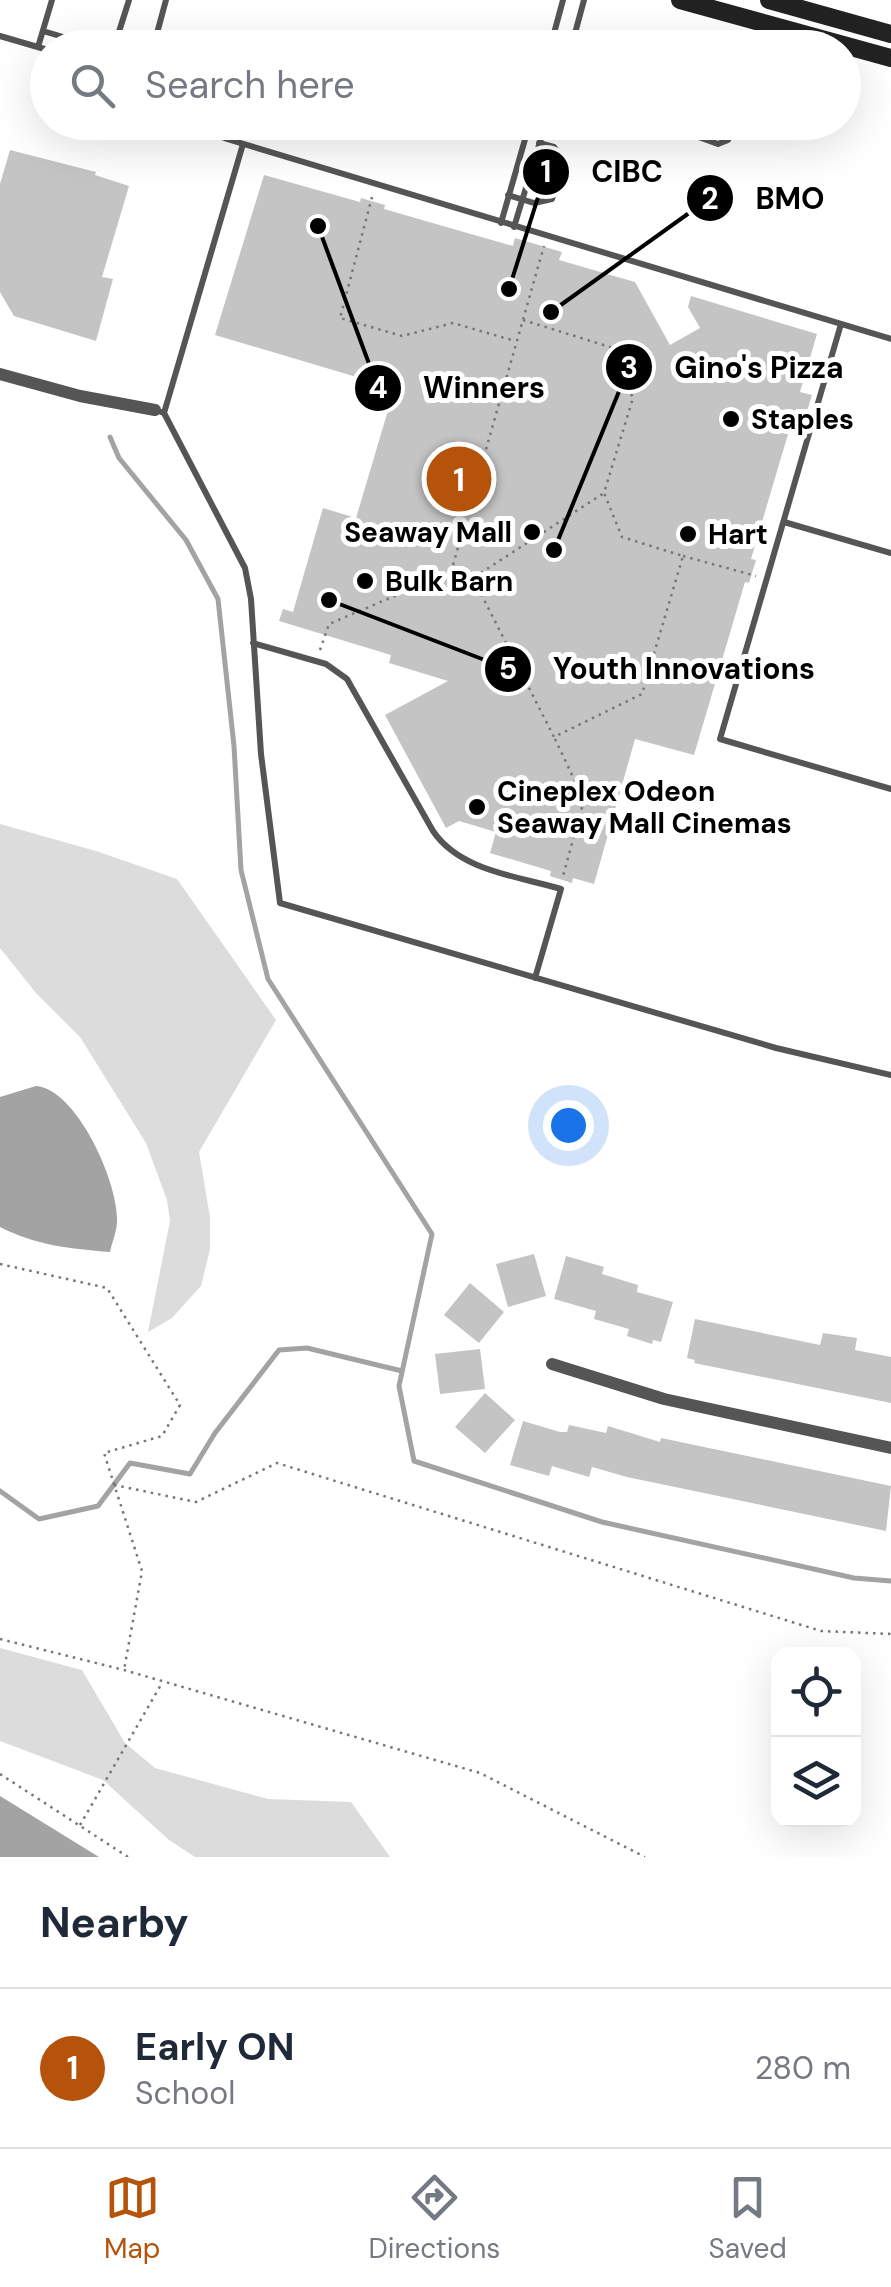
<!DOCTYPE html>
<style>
:root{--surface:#fff;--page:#f2f2f3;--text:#1f2937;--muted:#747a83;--line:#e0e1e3;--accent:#b45309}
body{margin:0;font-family:"DM Sans",sans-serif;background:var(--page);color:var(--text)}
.controls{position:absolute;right:30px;bottom:30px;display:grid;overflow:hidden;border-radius:20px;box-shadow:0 10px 40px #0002}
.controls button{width:90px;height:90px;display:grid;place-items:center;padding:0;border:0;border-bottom:2px solid var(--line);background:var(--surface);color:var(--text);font:50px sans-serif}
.you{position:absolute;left:568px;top:1125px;width:35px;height:35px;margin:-25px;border:8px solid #fff;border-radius:50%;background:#1a73e8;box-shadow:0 0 0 15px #1a73e833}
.badge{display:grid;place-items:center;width:65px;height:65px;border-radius:50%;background:var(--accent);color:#fff;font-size:32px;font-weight:700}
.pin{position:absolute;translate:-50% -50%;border:5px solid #fff;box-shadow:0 2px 10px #0006}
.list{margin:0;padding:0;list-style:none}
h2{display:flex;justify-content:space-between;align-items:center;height:130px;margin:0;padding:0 40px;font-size:42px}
h2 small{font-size:32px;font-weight:400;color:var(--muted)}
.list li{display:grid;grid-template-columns:65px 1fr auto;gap:30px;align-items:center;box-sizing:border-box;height:160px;padding:0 40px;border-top:2px solid var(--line)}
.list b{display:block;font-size:38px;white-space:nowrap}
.list p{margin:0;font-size:32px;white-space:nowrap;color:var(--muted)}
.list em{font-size:32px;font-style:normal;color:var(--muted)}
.icon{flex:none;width:55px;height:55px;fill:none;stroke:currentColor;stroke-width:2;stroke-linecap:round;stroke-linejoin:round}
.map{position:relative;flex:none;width:891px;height:1857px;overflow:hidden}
.search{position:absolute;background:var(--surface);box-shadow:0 10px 40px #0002;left:30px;right:30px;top:30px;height:110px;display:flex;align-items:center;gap:25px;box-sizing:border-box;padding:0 35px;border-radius:55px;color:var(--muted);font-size:38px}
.sheet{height:290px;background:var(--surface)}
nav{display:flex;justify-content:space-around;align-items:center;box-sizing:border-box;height:140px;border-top:2px solid var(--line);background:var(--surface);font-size:28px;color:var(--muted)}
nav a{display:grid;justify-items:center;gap:5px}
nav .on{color:var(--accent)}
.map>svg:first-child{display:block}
.green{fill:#dcdcdc}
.water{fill:#a3a3a3}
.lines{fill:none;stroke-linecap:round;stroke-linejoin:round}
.stream{stroke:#a3a3a3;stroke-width:5}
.building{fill:#c4c4c4}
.path{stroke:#777;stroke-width:2.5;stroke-dasharray:2.5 5;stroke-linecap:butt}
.service{stroke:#555;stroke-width:6}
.minor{stroke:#555;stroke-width:12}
.secondary{stroke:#222;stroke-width:18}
.poi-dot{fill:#000;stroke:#fff;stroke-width:4}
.labels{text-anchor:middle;stroke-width:10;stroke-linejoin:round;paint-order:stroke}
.poi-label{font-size:28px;font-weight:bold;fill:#000;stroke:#fff;text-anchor:start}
.leader{fill:none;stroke:#000;stroke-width:4}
.callout-dot{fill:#000;stroke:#fff;stroke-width:4}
.mark-label{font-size:30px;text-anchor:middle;font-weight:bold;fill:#fff}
.callout-label{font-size:30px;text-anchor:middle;font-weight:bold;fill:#000;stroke:#fff;stroke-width:10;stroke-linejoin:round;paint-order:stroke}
</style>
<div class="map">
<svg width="891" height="1857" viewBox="0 0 891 1857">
<rect width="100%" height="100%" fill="#fff"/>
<path class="green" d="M0 824 96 851 177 879 276 1020 199 1152 210 1217V1249L201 1286 172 1318 148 1332 170 1221 167 1200 146 1143 80 1037 36 993 0 948Z
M0 1648 82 1670 125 1743 155 1768 268 1799 351 1802 390 1857H195L169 1840 103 1780 0 1741Z"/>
<path class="water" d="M36 1086C77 1089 119 1184 117 1221 117 1231 112 1242 110 1252 71 1249 35 1245 0 1227V1097Z
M0 1796 99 1857H0Z"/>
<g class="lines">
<path class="stream" d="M110 437 119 458 186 540 218 599 234 746 241 870 268 979 432 1234 399 1386 414 1461 602 1522 854 1578 891 1581
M0 1491 39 1519 98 1506 130 1463 190 1474 215 1433 279 1350 307 1348 402 1371"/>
</g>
<path class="building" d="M10 150 96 172 95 175 129 186 102 277 113 279 96 341 14 316 0 292V184Z
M264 175 360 202 361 198 385 205 384 209 513 246 515 238 562 252 559 260 635 282 670 345 700 328 688 307 691 296 817 334 800 392 812 395 805 418 794 414 751 559 756 560 749 583 745 582 694 755 635 739 594 884 573 878 572 883 550 876 551 871 490 853 496 832 459 821 446 828 385 715 448 681 389 663 391 655 279 621 283 609 293 612 323 508 356 518 392 397 377 393 380 384 215 335Z
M534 1254 546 1296 508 1307 496 1264Z
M566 1256 604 1267 602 1274 638 1285 637 1292 673 1302 661 1342 653 1340 652 1344 627 1336 629 1329 594 1319 596 1311 554 1299Z
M470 1283 504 1312 479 1343 444 1315Z
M695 1319 820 1345 823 1333 857 1338 855 1350 891 1357V1403L694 1363 695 1360 687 1358Z
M480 1349 485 1389 440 1394 435 1354Z
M485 1393 515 1420 485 1453 455 1427Z
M523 1421 560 1432H567L569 1425 606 1433 608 1426 660 1442 661 1438 891 1486 886 1531 627 1477 592 1467 589 1477 552 1466 549 1476 510 1465Z"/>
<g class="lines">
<path class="path" d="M372 197 340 318 402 336 453 323 515 341
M523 320 610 347 633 398 604 493 622 537 683 556 642 694 554 737 473 578 604 493
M683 556 756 576
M451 572 544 246
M320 650 329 624 451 572 472 577
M555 739 584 800 563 876
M0 1264 107 1288 180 1405 162 1436 104 1453 142 1571 124 1670
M114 1485 196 1502 277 1463 821 1631 891 1634
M0 1639 124 1670 480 1773 645 1857
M0 1774 128 1857
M80 1825 162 1683"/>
<path class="service" d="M43 31 100 48
M0 36 48 50
M38 47 52 0
M103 48 117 38 129 0
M153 48 166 0
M550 48 563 0
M571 48 584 0
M187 122 227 139 891 339
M677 122 679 130 718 144 728 140 737 122
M508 195 534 203 552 199 564 161 554 147 539 143
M501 223 530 122
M514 227 546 122
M841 324 720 739 891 789
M161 412 164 413 243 144
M164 413 245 568 251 599 261 754 280 903 776 1048 891 1075
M784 522 891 553
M253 643 326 664 347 679 433 831C460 871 517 876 561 889L535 978"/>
<path class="minor" d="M0 374 80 396 155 410
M552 1364 664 1399 891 1448"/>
<path class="secondary" d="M680 0 891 58
M769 0 891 34"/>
</g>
<g class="poi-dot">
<circle cx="731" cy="419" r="10"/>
<circle cx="532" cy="532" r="10"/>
<circle cx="688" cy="534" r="10"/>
<circle cx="365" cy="581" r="10"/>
<circle cx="477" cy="807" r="10"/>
</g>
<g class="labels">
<g class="poi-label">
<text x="751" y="429">Staples</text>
<text x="512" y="542" text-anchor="end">Seaway Mall</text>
<text x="708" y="544">Hart</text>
<text x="385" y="591">Bulk Barn</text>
<text x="497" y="801">Cineplex Odeon<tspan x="497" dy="32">Seaway Mall Cinemas</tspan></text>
</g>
</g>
<path class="leader" d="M509 289L546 172M551 312L710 198M554 550L629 367M318 226L378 388M329 600L508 669"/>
<g class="callout-dot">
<circle cx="509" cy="289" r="10"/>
<circle cx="551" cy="312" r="10"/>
<circle cx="554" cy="550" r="10"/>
<circle cx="318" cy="226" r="10"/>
<circle cx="329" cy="600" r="10"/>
<circle cx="546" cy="172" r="25"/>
<circle cx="710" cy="198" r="25"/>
<circle cx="629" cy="367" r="25"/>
<circle cx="378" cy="388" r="25"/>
<circle cx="508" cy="669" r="25"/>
</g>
<g class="mark-label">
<text x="546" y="182">1</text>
<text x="710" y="209">2</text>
<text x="629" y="378">3</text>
<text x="378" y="398">4</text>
<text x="508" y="679">5</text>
</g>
<g class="callout-label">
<text x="627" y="182">CIBC</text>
<text x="790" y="209">BMO</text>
<text x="759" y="378">Gino's Pizza</text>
<text x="484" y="398">Winners</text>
<text x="684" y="679">Youth Innovations</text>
</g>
</svg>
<div class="controls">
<button><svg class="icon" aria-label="locate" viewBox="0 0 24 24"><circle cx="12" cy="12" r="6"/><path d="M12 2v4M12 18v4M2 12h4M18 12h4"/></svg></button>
<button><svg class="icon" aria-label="layers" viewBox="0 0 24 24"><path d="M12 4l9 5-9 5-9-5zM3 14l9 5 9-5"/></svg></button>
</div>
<div class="you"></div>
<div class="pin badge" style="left:459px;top:479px">1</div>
<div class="search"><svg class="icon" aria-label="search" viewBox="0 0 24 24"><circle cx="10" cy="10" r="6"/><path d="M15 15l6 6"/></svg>Search here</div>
</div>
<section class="sheet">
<h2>Nearby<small></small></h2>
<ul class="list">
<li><span class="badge">1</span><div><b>Early ON</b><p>School</p></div><em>280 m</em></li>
</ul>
</section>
<nav>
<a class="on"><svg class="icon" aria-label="map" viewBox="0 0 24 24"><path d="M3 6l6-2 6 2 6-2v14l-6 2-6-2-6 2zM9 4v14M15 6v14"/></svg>Map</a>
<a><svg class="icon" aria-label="directions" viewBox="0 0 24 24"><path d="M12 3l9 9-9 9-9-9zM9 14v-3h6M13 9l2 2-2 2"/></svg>Directions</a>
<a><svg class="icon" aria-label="saved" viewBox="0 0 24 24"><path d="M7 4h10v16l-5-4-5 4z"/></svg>Saved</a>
</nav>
